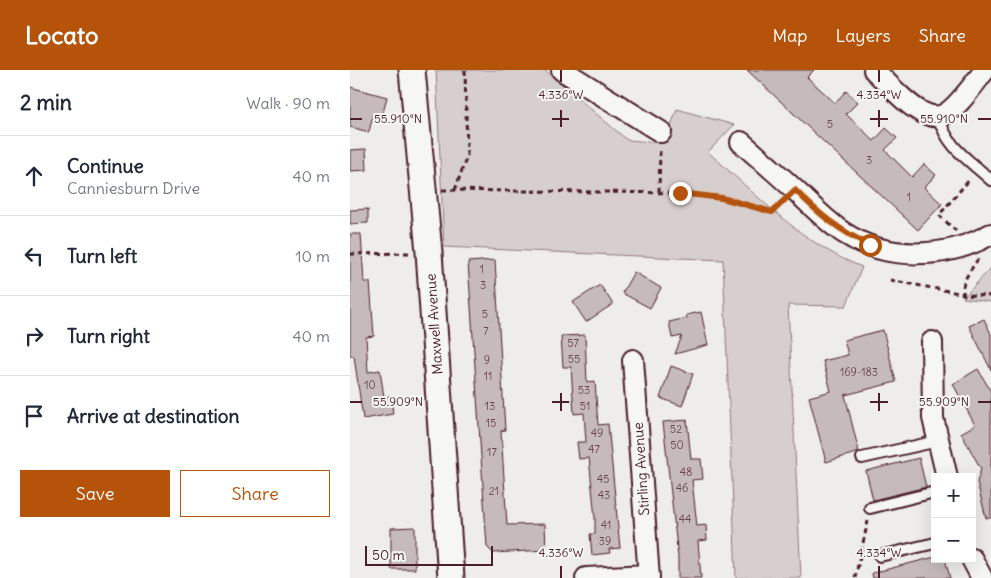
<!DOCTYPE html>
<meta charset="utf-8">
<style>
:root{--surface:#fff;--page:#f2f2f3;--text:#1f2937;--muted:#747a83;--line:#e0e1e3;--accent:#b45309}
body{margin:0;font-family:Delius,sans-serif;background:var(--page);color:var(--text)}
.controls{position:absolute;right:15px;bottom:15px;display:grid;overflow:hidden;border-radius:0px;box-shadow:0 5px 20px #0002}
.controls button{width:45px;height:45px;display:grid;place-items:center;padding:0;border:0;border-bottom:1px solid var(--line);background:var(--surface);color:var(--text);font:25px sans-serif}
.scale{position:absolute;left:15px;bottom:12px;width:128px;box-sizing:border-box;padding-left:5px;border:2px solid #4a1f2b;border-top:0;font-size:14px;line-height:18px;white-space:nowrap;color:#4a1f2b;-webkit-text-stroke:4px #f6f6f2;paint-order:stroke}
.stop{position:absolute;width:15px;height:15px;margin:-11px;border:4px solid #b45309;border-radius:50%;background:#fff}
.stop.end{background:#b45309;border-color:#fff;box-shadow:0 1px 5px #0008}
.list{margin:0;padding:0;list-style:none}
h2{display:flex;justify-content:space-between;align-items:center;height:65px;margin:0;padding:0 20px;font-size:21px}
h2 small{font-size:16px;font-weight:400;color:var(--muted)}
.list li{display:grid;grid-template-columns:32px 1fr auto;gap:15px;align-items:center;box-sizing:border-box;height:80px;padding:0 20px;border-top:1px solid var(--line)}
.list b{display:block;font-size:19px;white-space:nowrap}
.list p{margin:0;font-size:16px;white-space:nowrap;color:var(--muted)}
.list em{font-size:16px;font-style:normal;color:var(--muted)}
.actions{display:flex;gap:10px;padding:15px 20px}
.actions a{flex:1;padding:11px 0;border:1px solid var(--accent);border-radius:0px;text-align:center;font-size:18px;color:var(--accent)}
.actions .main{background:var(--accent);color:#fff}
.icon{flex:none;width:28px;height:28px;fill:none;stroke:currentColor;stroke-width:2;stroke-linecap:round;stroke-linejoin:round}
.map{position:relative;flex:none;width:641px;height:508px;overflow:hidden}
header{display:flex;align-items:center;gap:30px;box-sizing:border-box;height:70px;padding:0 25px;background:var(--accent);color:#fff}
header strong{font-size:24px}
nav{display:flex;gap:28px;margin-inline-start:auto;font-size:18px}
main{display:flex}
aside{flex:1;background:var(--surface)}
.map>svg:first-child{display:block}
.green{fill:#d7cfce;stroke:#90777c}
.building{fill:#c6babb;stroke:#4a1f2b}
.lines{fill:none;stroke-linecap:round;stroke-linejoin:round}
.service-casing{stroke:#4a1f2b;stroke-width:14}
.minor-casing{stroke:#4a1f2b;stroke-width:24}
.tertiary-casing{stroke:#4a1f2b;stroke-width:29}
.path{stroke:#4a1f2b;stroke-width:3;stroke-dasharray:5 4;stroke-linecap:butt}
.service{stroke:#f6f6f2;stroke-width:10}
.minor{stroke:#f6f6f2;stroke-width:20}
.tertiary{stroke:#f6f6f2;stroke-width:25}
.route{stroke:#b45309;stroke-width:6}
.ticks{fill:none;stroke:#4a1f2b;stroke-width:2}
.labels{text-anchor:middle;stroke-width:4;stroke-linejoin:round;paint-order:stroke}
.number-label{font-size:11px;fill:#69464f}
.street-label{font-size:14px;fill:#4a1f2b;stroke:#f6f6f2}
.ticks-label{font-size:12px;text-anchor:middle;fill:#4a1f2b;stroke:#f6f6f2;stroke-width:4;stroke-linejoin:round;paint-order:stroke}
</style>
<header>
<strong>Locato</strong>
<nav><a>Map</a><a>Layers</a><a>Share</a></nav>
</header>
<main>
<aside>
<h2>2 min<small>Walk · 90 m</small></h2>
<ul class="list">
<li><svg class="icon" aria-label="ahead" viewBox="0 0 24 24"><path d="M12 20V5M6 11l6-6 6 6"/></svg><div><b>Continue</b><p>Canniesburn Drive</p></div><em>40 m</em></li>
<li><svg class="icon" aria-label="left" viewBox="0 0 24 24"><path d="M17 20v-9H6M10 6l-5 5 5 5"/></svg><div><b>Turn left</b></div><em>10 m</em></li>
<li><svg class="icon" aria-label="right" viewBox="0 0 24 24"><path d="M7 20v-9h11M14 6l5 5-5 5"/></svg><div><b>Turn right</b></div><em>40 m</em></li>
<li><svg class="icon" aria-label="arrive" viewBox="0 0 24 24"><path d="M6 21V4h12l-3 4 3 4H6"/></svg><div><b>Arrive at destination</b></div></li>
</ul>
<div class="actions"><a class="main">Save</a><a>Share</a></div>
</aside>
<div class="map">
<svg width="641" height="508" viewBox="0 0 641 508">
<rect width="100%" height="100%" fill="#efedea"/>
<filter id="ink" filterUnits="userSpaceOnUse"><feTurbulence type="fractalNoise" baseFrequency=".02" numOctaves="2"/><feDisplacementMap in="SourceGraphic" scale="10" xChannelSelector="R" yChannelSelector="G"/><feConvolveMatrix kernelMatrix="1 2 1 2 8 2 1 2 1" color-interpolation-filters="sRGB"/></filter>
<g filter="url(#ink)">
<path class="green" d="M86 0H195L277 70 315 73 327 39 384 55 358 82C405 123 453 175 512 197L496 236 438 235 451 508H386L373 190 94 177Z
M641 198V232L613 228Z"/>
<path class="building" d="M397 0H464L457 7 485 33 496 21 508 32 496 44 524 71 536 58 547 68 535 80 562 107 574 94 586 105 574 117 592 134 568 160Z
M0 17 37 27 32 47 23 45 19 62 0 57Z
M16 79 17 100 0 101V80Z
M18 139V153L0 154V140Z
M0 164H11L14 212H20L24 266 16 267 18 302 30 300 34 327 41 326 43 344 13 349 4 286H0Z
M145 190 155 360 151 361 157 455 195 454 196 480 143 483 137 477 118 192Z
M284 202 311 218 300 238 272 223Z
M250 215 263 234 236 252 223 232Z
M351 242 358 275 325 284 332 266 322 268 319 252 337 248 336 245Z
M634 249 641 264V300L619 256Z
M533 260 546 312 495 325 509 382 476 392 459 327 481 321 473 291 498 285 494 270Z
M235 265 237 312 245 311 248 355 258 354 270 478 259 479 260 483 242 485 240 464H245V448L239 388 229 389 227 372H236L234 343 224 344 221 297H213L211 266Z
M321 296 343 304 332 336 310 328Z
M628 299 641 322V448H636L627 412 631 399 611 363 625 355 603 314Z
M337 350 341 389H351L353 409 342 410 347 456 356 455 357 470 348 471 351 508H328V487L313 352Z
M569 388 576 417 523 430 516 401Z
M65 457V499H41V458Z
M585 487V489H595L600 508H523L522 503Z"/>
<g class="lines">
<defs>
<path id="service" d="M588 46C598 79 617 88 641 110
M512 388 588 371
M520 438 585 422
M530 486 585 473"/>
<path id="minor" d="M212 0 311 62
M524 0C539 14 571 54 593 45 606 40 626 11 635 0
M391 72C409 88 428 104 445 120 461 135 476 151 494 163 537 191 597 189 641 164
M582 272 583 348 597 407
M283 290 299 508
M622 489 632 508
M236 508 299 505"/>
<path id="tertiary" d="M62 0 79 182 101 508"/>
</defs>
<use href="#service" class="service-casing"/>
<use href="#minor" class="minor-casing"/>
<use href="#tertiary" class="tertiary-casing"/>
<path class="path" d="M92 120 330 123 372 128 422 142 432 132
M105 120 117 86 115 0
M309 122 310 77
M606 161 589 145 620 109
M0 184 59 183
M628 189C622 199 609 213 614 225L641 226
M540 210 614 224
M505 508 518 451"/>
<use href="#service" class="service"/>
<use href="#minor" class="minor"/>
<use href="#tertiary" class="tertiary"/>
</g>
</g>
<g class="lines" filter="url(#ink)">
<path class="route" d="M330 123 372 128 422 142 445 120C468 143 489 161 520 175"/>
</g>
<path class="ticks" d="M211 0V12M529 0V12M211 40V57M529 40V57M0 49H12M202 49H219M520 49H538M628 49H641M211 323V341M529 323V341M0 332H12M202 332H219M520 332H538M628 332H641M211 496V508M529 496V508"/>
<g class="labels">
<g class="number-label">
<text x="480" y="58">5</text>
<text x="519" y="94">3</text>
<text x="559" y="131">1</text>
<text x="132" y="203">1</text>
<text x="133" y="219">3</text>
<text x="135" y="248">5</text>
<text x="136" y="265">7</text>
<text x="223" y="277">57</text>
<text x="224" y="293">55</text>
<text x="137" y="294">9</text>
<text x="509" y="306">169-183</text>
<text x="138" y="310">11</text>
<text x="20" y="319">10</text>
<text x="234" y="324">53</text>
<text x="140" y="340">13</text>
<text x="235" y="340">51</text>
<text x="141" y="357">15</text>
<text x="326" y="363">52</text>
<text x="247" y="367">49</text>
<text x="327" y="379">50</text>
<text x="244" y="383">47</text>
<text x="142" y="386">17</text>
<text x="336" y="406">48</text>
<text x="253" y="413">45</text>
<text x="332" y="422">46</text>
<text x="144" y="425">21</text>
<text x="254" y="429">43</text>
<text x="335" y="453">44</text>
<text x="256" y="459">41</text>
<text x="255" y="475">39</text>
</g>
<g class="street-label">
<text transform="translate(84 254) rotate(-94)" y="5">Maxwell Avenue</text>
<text transform="translate(291 399) rotate(-94)" y="5">Stirling Avenue</text>
</g>
</g>
<g class="ticks-label">
<text x="211" y="29">4.336°W</text>
<text x="529" y="29">4.334°W</text>
<text x="48" y="53">55.910°N</text>
<text x="594" y="53">55.910°N</text>
<text x="48" y="336">55.909°N</text>
<text x="594" y="336">55.909°N</text>
<text x="211" y="487">4.336°W</text>
<text x="529" y="487">4.334°W</text>
</g>
</svg>
<div class="controls">
<button>+</button>
<button>−</button>
</div>
<div class="scale">50 m</div>
<div class="stop" style="left:520px;top:175px"></div>
<div class="stop end" style="left:330px;top:123px"></div>
</div>
</main>
